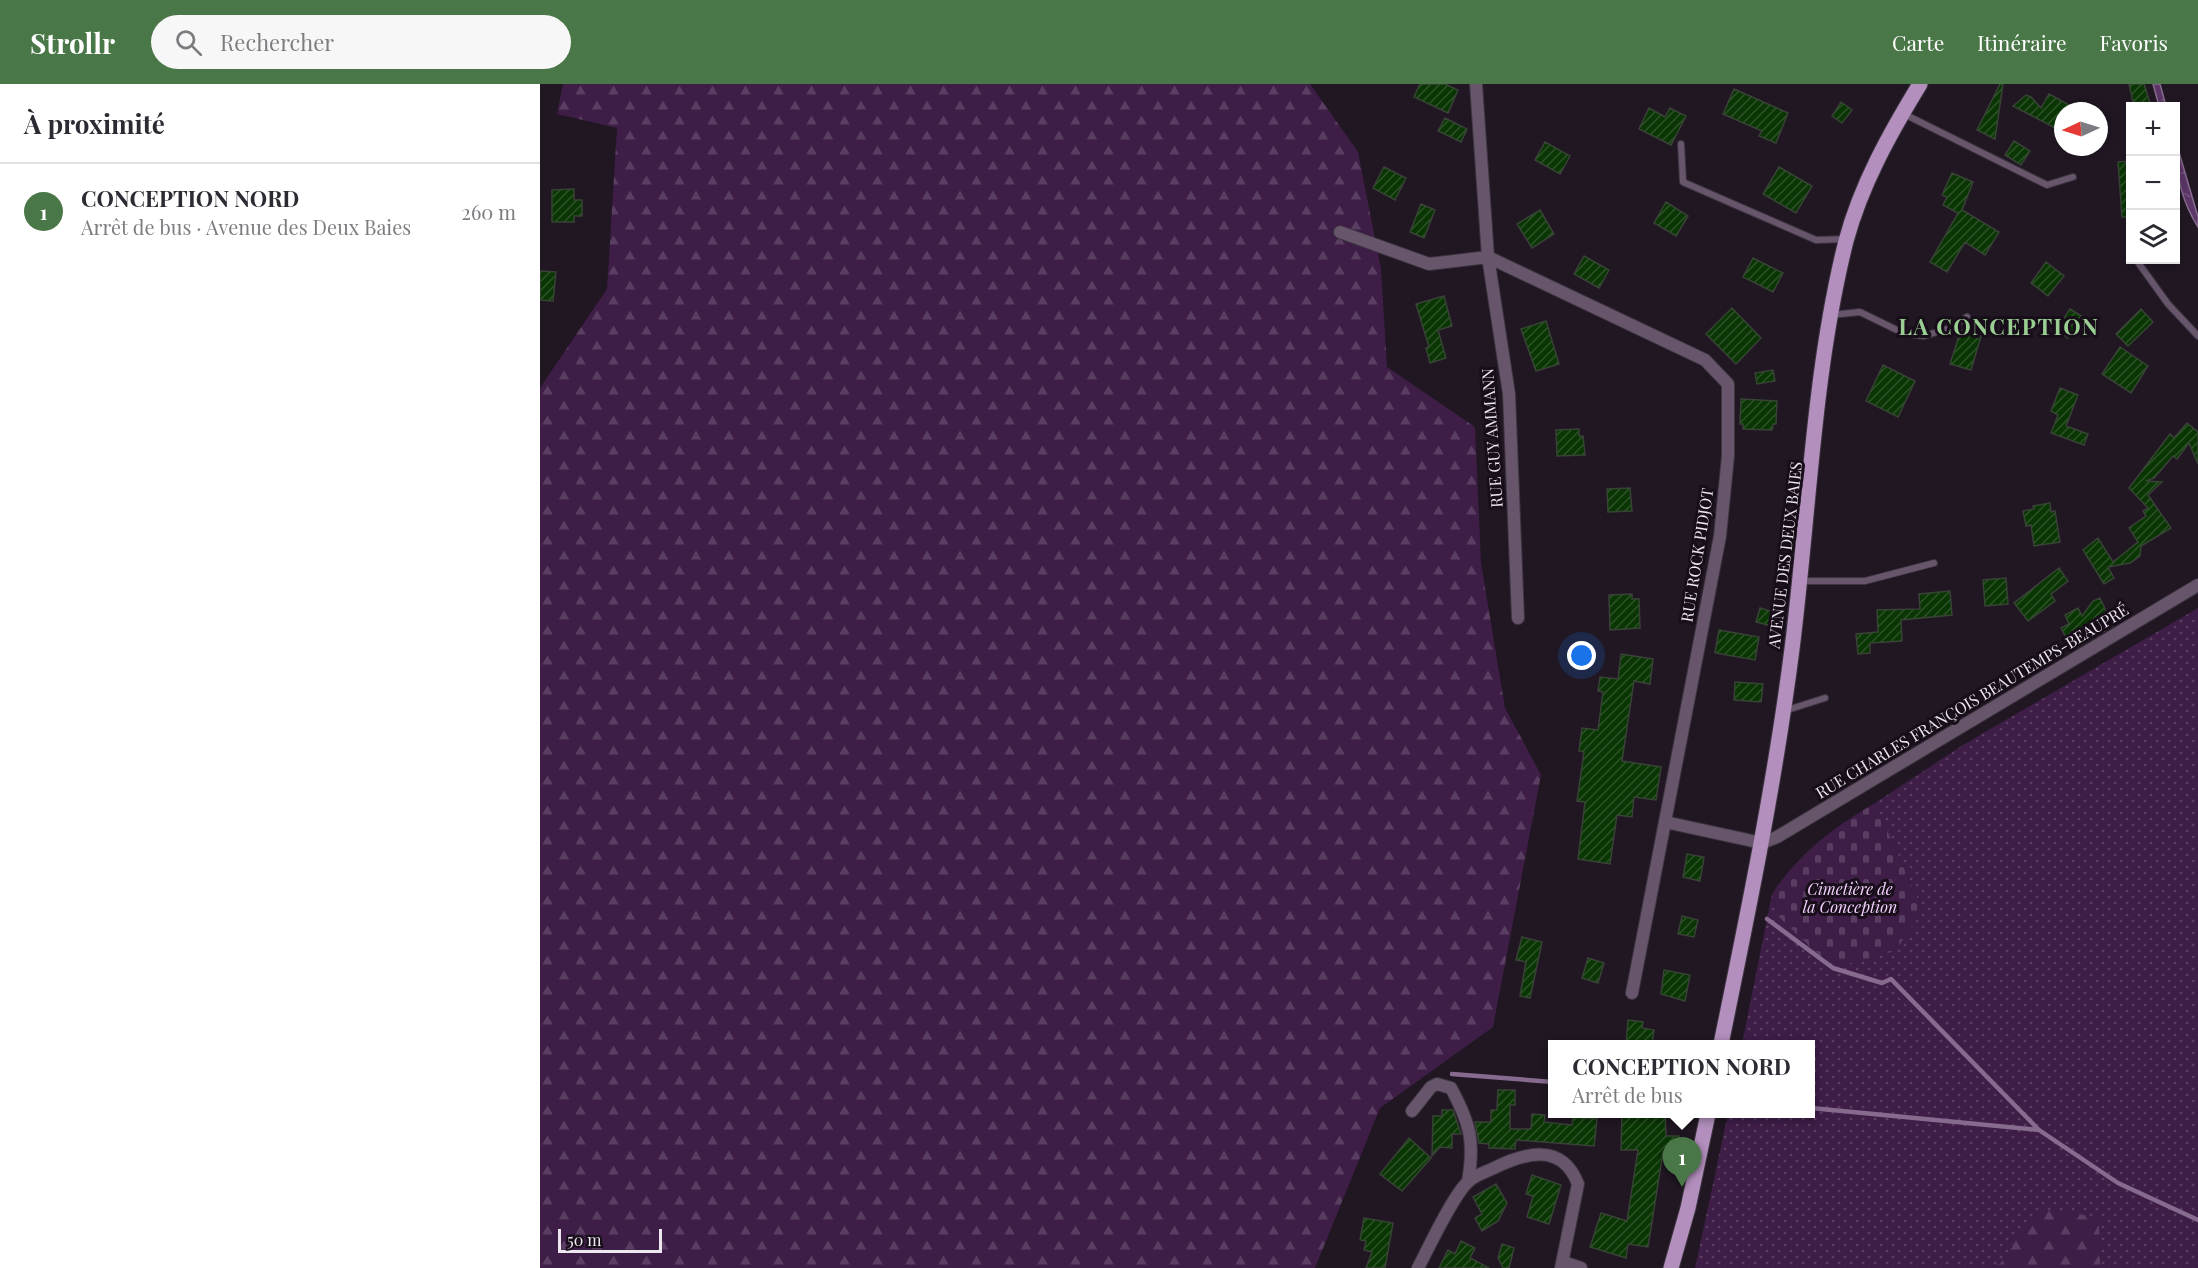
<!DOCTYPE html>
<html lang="fr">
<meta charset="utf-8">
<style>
:root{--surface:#fff;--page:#f7f7f7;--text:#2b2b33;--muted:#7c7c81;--line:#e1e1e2;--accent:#4a7747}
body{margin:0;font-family:"Playfair Display",serif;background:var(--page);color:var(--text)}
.controls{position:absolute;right:18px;top:18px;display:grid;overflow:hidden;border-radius:0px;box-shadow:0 3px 9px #0003}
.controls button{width:54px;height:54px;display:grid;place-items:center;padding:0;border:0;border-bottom:2px solid var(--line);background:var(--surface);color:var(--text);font:30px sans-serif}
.compass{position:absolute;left:1514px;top:18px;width:54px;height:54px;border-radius:50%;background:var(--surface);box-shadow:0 3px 9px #0003;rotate:266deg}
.scale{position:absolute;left:18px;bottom:15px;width:104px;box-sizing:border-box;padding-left:6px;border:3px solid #ede7ef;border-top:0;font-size:16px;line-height:21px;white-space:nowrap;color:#ede7ef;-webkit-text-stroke:4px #170e19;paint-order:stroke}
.you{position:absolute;left:1042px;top:572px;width:21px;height:21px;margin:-15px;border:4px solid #fff;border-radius:50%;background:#1a73e8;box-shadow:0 0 0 9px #1a73e833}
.badge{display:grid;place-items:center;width:39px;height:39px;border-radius:50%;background:var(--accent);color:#fff;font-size:20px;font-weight:700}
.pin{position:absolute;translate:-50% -50px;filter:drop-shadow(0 2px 3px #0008)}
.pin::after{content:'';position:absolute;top:32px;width:21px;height:18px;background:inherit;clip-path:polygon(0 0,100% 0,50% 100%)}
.popup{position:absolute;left:1008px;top:956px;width:267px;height:78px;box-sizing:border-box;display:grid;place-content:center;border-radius:0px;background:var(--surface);filter:drop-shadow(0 2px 4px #0005);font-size:20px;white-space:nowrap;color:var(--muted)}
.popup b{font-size:22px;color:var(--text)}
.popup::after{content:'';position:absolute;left:50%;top:100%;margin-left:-12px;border:12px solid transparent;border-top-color:var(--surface)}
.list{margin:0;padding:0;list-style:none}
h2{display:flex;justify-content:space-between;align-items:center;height:78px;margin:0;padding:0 24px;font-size:26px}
h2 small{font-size:20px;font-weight:400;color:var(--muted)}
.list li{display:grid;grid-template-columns:39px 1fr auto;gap:18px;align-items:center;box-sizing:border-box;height:96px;padding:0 24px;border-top:2px solid var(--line)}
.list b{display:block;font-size:22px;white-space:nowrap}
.list p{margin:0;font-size:20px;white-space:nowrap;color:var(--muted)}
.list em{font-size:20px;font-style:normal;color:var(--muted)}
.icon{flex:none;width:33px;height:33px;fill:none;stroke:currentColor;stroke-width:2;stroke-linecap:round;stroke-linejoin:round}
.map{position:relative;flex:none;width:1658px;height:1184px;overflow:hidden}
header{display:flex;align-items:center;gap:36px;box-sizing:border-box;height:84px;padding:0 30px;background:var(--accent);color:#fff}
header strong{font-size:28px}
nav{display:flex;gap:33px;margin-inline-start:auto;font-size:21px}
.search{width:420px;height:54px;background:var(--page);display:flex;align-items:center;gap:15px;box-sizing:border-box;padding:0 21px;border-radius:33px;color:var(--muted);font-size:22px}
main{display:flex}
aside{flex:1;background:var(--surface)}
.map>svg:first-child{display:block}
.grass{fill:url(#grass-dots)}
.forest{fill:url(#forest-firs)}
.cemetery{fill:url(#cemetery-stones)}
.water{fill:url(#water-ripples);stroke:#876b8f;stroke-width:1.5}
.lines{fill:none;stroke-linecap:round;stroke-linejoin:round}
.stream{stroke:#876b8f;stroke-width:4.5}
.building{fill:url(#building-hatch);stroke:#384336;stroke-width:1.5}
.lane-casing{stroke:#3d3440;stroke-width:8}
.street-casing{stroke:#3d3440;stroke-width:14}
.primary-casing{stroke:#3d3440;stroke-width:17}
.lane{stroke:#66556b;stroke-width:6}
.street{stroke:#66556b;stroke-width:12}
.primary{stroke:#b28fbc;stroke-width:15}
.labels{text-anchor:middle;stroke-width:6;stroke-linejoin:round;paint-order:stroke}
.street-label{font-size:16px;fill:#ede7ef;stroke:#170e19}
.park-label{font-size:16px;font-style:italic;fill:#f3d0fe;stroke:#170e19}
.district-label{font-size:22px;font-weight:bold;letter-spacing:1.5px;fill:#9ace92;stroke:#170e19}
</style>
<header>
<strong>Strollr</strong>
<div class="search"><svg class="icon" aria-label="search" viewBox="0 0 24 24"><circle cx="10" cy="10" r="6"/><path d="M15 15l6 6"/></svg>Rechercher</div>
<nav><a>Carte</a><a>Itinéraire</a><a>Favoris</a></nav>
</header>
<main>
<aside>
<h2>À proximité<small></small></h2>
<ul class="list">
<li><span class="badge">1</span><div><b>CONCEPTION NORD</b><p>Arrêt de bus · Avenue des Deux Baies</p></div><em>260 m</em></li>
</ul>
</aside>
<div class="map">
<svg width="1658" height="1184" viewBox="0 0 1658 1184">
<defs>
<pattern id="grass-dots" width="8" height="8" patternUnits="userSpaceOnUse" patternTransform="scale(1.5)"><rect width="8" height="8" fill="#3e1d47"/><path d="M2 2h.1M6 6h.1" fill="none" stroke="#5a3e62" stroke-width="1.8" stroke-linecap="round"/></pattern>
<pattern id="forest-firs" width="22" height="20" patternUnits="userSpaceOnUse" patternTransform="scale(1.5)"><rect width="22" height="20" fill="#3e1d47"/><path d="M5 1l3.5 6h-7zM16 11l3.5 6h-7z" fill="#5a3e62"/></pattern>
<pattern id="cemetery-stones" width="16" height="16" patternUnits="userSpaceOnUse" patternTransform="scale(1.5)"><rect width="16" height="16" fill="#3e1d47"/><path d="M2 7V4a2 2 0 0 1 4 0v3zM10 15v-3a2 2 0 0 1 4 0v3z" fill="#5a3e62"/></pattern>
<pattern id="water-ripples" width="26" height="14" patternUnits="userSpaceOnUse" patternTransform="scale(1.5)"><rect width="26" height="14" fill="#5b3666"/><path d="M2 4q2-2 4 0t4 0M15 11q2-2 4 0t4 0" fill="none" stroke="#73537c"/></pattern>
<pattern id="building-hatch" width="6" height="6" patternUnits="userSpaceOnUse" patternTransform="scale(1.5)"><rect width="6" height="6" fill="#0a3604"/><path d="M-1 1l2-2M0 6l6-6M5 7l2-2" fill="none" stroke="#2e5329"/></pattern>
</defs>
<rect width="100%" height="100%" fill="#201723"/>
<path class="grass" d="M1658 524V1184H1155L1188 1030H1271V960H1202L1232 810 1239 833 1383 827 1335 719 1423 661Z"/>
<path class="forest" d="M23 0H770L818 68 841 185 847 283 935 343 941 479 965 624 1001 691 953 943 840 1024 775 1184H0V304L67 205 77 44 17 30Z
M1512 1126 1559 1133 1560 1184H1435L1460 1180 1489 1135Z"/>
<path class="cemetery" d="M1335 719 1383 827 1355 867 1293 884 1239 833 1232 810C1258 770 1294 743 1335 719Z"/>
<path class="water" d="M1613 0H1620L1626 22H1619Z
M1636 58 1658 133V143C1642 118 1635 88 1636 58Z"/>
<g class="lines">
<path class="stream" d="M1227 835 1293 884 1342 899 1351 895 1499 1046
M912 990 1013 998
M1271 1024 1499 1046 1578 1099 1658 1136"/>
</g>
<path class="building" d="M880 0H905L918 6 908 29 874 13Z
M1460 0H1463L1455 55 1437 46Z
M1589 0H1604L1611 22H1594Z
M1194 5 1248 29 1236 59 1219 52 1222 47 1183 30Z
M1509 10 1540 27H1523V48L1473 22 1486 11 1491 13 1501 24Z
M1301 18 1312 26 1302 39 1292 32Z
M1109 24 1125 33 1130 24 1146 32 1131 61 1099 45Z
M905 34 927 45 921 58 898 47Z
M1474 57 1490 67 1481 81 1465 71Z
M1005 58 1030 72 1020 90 995 76Z
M1590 77V133H1582L1578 78Z
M844 83 866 94 855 116 833 104Z
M1239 83 1272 102 1256 129 1223 110Z
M1412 89 1433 98 1422 126 1459 148 1445 171 1425 158 1407 188 1390 178 1418 129 1403 121 1407 113 1402 111Z
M34 105V116H42V132H34V138H12V106Z
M1126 118 1148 132 1136 152 1114 139Z
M881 120 895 126 884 154 870 148Z
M1000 126 1014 150 992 164 977 140Z
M1044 172 1069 186 1059 204 1034 190Z
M1213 174 1243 189 1233 208 1203 193Z
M1506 178 1524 192 1508 212 1491 199Z
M0 187 16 188 13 217 0 216Z
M904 212 912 242 898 246 906 274 890 279 886 264 889 263 876 220Z
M1192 224 1221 254 1196 280 1166 250Z
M1530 225 1543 233 1528 254 1516 246Z
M1601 225 1613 238 1588 262 1576 250Z
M1006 237 1019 280 996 287 981 245Z
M1421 246 1441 252 1431 286 1410 280Z
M1580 263 1608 282 1591 309 1562 290Z
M1343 281 1375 297 1358 333 1326 317Z
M1233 286 1235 297 1217 300 1215 289Z
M1520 304 1538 311 1526 342 1548 350 1544 361 1511 349 1518 331 1511 327Z
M1201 315 1237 317 1236 340H1233L1232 346 1203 345V340H1200Z
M1647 339 1658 348V380L1649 359 1637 375 1633 372 1614 394 1606 397 1622 398 1608 411 1631 444 1601 462 1600 472 1590 479 1568 483 1574 494 1564 500 1543 466 1558 454 1573 478 1598 458 1589 444 1606 432 1603 427 1608 424 1589 404 1630 350 1634 354Z
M1039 345V352H1043L1045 371 1017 372 1016 346Z
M1090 404 1092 427 1068 428 1067 405Z
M1510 419 1511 428 1515 427 1520 458 1494 462 1491 441 1486 442 1483 427 1494 425 1493 422Z
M1519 484 1528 497 1511 510 1515 517 1488 537 1474 519Z
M1466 494 1468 520 1445 522 1443 496Z
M1410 507 1412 531 1361 536 1362 557 1330 559V569L1318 570 1316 550 1338 548 1337 526 1380 525 1379 510Z
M1092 510V515H1099L1100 544 1070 546 1069 511Z
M1560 514 1573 542 1533 566 1521 544 1529 540 1525 531 1538 524 1542 532 1553 517Z
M1220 524 1240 530 1236 543 1216 538Z
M1179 546 1219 553 1215 576 1175 569Z
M1081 570 1113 575 1110 600 1094 597 1082 677 1121 683 1116 716 1094 713 1092 733 1077 731 1070 780 1038 775 1045 718 1037 717 1044 668 1039 667 1042 644 1058 646 1063 608 1058 607 1060 593 1078 595Z
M1195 598 1223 600 1221 618 1194 616Z
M1147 770 1164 773 1160 797 1143 793Z
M1142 832 1158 836 1154 853 1138 850Z
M982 853 1002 858 990 914 980 912 986 878 976 876Z
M1048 874 1064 879 1058 899 1042 894Z
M1124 886 1150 891 1145 917 1121 910Z
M1088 936 1103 938 1102 944 1114 946 1112 960H1086Z
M958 1006H975V1021H970V1045H991L992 1030 1005 1031 1004 1038 1032 1041 1033 1033 1057 1035 1054 1062 976 1056 975 1065 949 1064V1060L939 1059 935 1038H951V1026H957Z
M902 1026H913L921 1050H912V1064L900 1063 892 1072 893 1032H902Z
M1082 1029H1125L1126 1052H1139L1138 1068H1123L1108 1163 1088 1160 1086 1174 1050 1163 1061 1129 1087 1137 1098 1066H1081Z
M869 1054 891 1074 862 1107 840 1090Z
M992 1091 1021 1101 1009 1140 987 1133 993 1112 986 1110Z
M956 1100 967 1119 958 1137 942 1147 935 1134 942 1130 933 1113Z
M824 1134 853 1139 845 1184H826L832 1168 824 1166 826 1157 820 1156Z
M921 1157 935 1164 930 1174 949 1184H899L908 1166 915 1170Z
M962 1160 974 1164 969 1184H963L958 1174Z"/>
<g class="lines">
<defs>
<path id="lane" d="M1362 29 1507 101 1533 93
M1141 60 1143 98 1276 156 1306 155
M1597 177 1628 220 1658 252
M1291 231 1320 228 1363 249 1384 252 1410 244 1427 233
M1261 497H1325L1394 479
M1244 627 1285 614"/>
<path id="street" d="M936 0 948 173 969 310 978 534
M800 148 889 180 948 173 1165 276 1188 300V372L1180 452 1092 909
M1125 738 1222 759 1237 753 1658 501
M872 1027 891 1003 897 1000 911 1004C930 1039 935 1058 928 1097
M1023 1178 1041 1184
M878 1184C888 1165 914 1109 929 1097 935 1091 946 1088 954 1084 985 1069 1022 1058 1038 1100L1021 1184"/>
<path id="primary" d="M1181 960C1208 829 1235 698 1252 565 1269 431 1273 288 1306 157 1321 101 1350 49 1380 0
M1131 1184 1148 1124 1168 1030"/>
</defs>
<use href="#lane" class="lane-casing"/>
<use href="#street" class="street-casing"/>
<use href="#primary" class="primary-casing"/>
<use href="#lane" class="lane"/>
<use href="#street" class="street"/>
<use href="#primary" class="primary"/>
</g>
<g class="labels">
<g class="street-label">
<text transform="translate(952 354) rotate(-94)" y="6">RUE GUY AMMANN</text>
<text transform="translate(1157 471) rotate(-81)" y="6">RUE ROCK PIDJOT</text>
<text transform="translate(1245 471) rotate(-83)" y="6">AVENUE DES DEUX BAIES</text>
<text transform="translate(1432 617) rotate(-31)" y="6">RUE CHARLES FRANÇOIS BEAUTEMPS-BEAUPRÉ</text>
</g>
<g class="park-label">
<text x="1310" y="811">Cimetière de<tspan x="1310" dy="18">la Conception</tspan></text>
</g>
<g class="district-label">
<text x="1459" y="251">LA CONCEPTION</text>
</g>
</g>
</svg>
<div class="controls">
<button>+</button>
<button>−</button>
<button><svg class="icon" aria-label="layers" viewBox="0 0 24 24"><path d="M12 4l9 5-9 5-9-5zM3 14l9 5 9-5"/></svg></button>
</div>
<svg class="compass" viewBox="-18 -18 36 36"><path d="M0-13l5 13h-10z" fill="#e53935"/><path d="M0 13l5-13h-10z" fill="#7c7c81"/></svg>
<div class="scale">50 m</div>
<div class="you"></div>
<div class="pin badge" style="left:1142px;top:1103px">1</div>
<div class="popup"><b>CONCEPTION NORD</b>Arrêt de bus</div>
</div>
</main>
